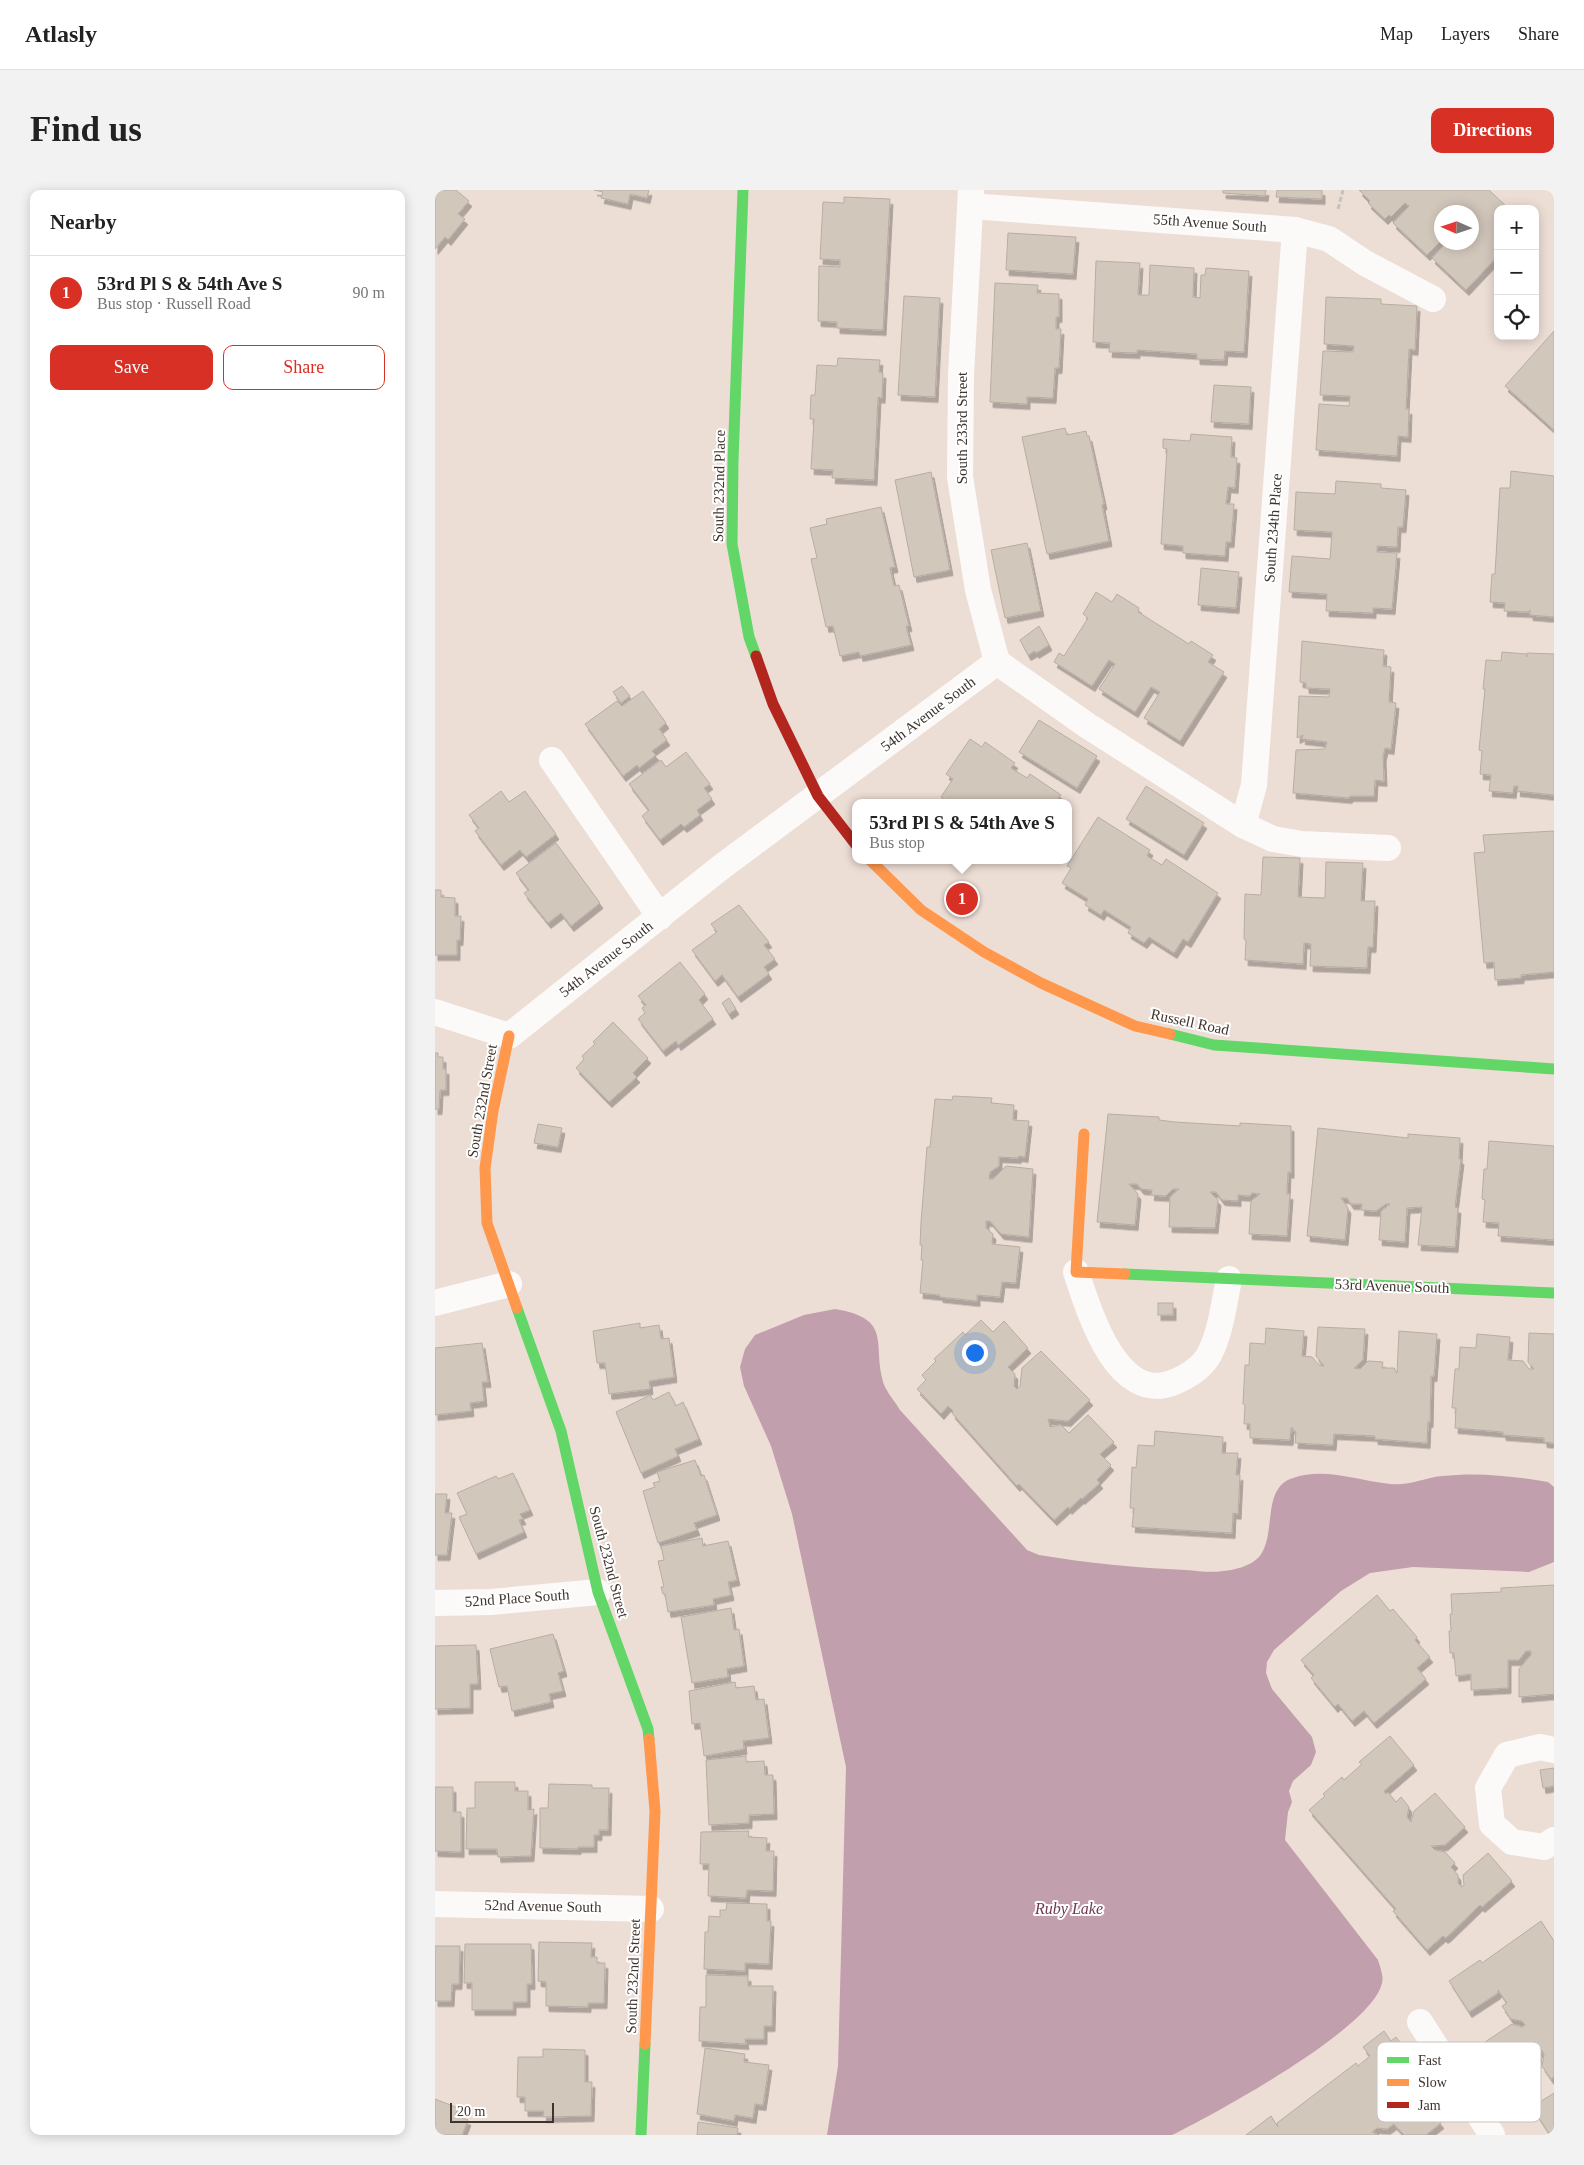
<!DOCTYPE html>
<html lang="en">
<head>
<meta charset="utf-8">
<style>
	:root { --surface:#fff; --page:#f2f2f2; --text:#222; --muted:#767676; --line:#e0e0e0; --accent:#d93025 }
	body { margin:0; font-family:"Times New Roman",serif; background:var(--page); color:var(--text) }
	.controls { position:absolute; right:15px; top:15px; display:grid; overflow:hidden; border-radius:10px; box-shadow:0 2px 12px #0003 }
	.controls button { width:45px; height:45px; display:grid; place-items:center; padding:0; border:0; border-bottom:1px solid var(--line); background:var(--surface); color:var(--text); font:25px sans-serif }
	.compass { position:absolute; left:999px; top:15px; width:45px; height:45px; border-radius:50%; background:var(--surface); box-shadow:0 2px 12px #0003; rotate:273deg }
	.scale { position:absolute; left:15px; bottom:12px; width:104px; box-sizing:border-box; padding-left:5px; border:2px solid #3f342e; border-top:0; font-size:14px; line-height:18px; white-space:nowrap; color:#3f342e; -webkit-text-stroke:4px #fff; paint-order:stroke }
	.you { position:absolute; left:539px; top:1162px; width:18px; height:18px; margin:-12px; border:4px solid #fff; border-radius:50%; background:#1a73e8; box-shadow:0 0 0 8px #1a73e833 }
	.badge { display:grid; place-items:center; width:32px; height:32px; border-radius:50%; background:var(--accent); color:#fff; font-size:16px; font-weight:700 }
	.pin { position:absolute; translate:-50% -50%; border:2px solid #fff; box-shadow:0 1px 5px #0006 }
	.popup { position:absolute; left:417px; top:609px; width:220px; height:65px; box-sizing:border-box; display:grid; place-content:center; border-radius:10px; background:var(--surface); filter:drop-shadow(0 1px 4px #0005); font-size:16px; white-space:nowrap; color:var(--muted) }
	.popup b { font-size:19px; color:var(--text) }
	.popup::after { content:''; position:absolute; left:50%; top:100%; margin-left:-10px; border:10px solid transparent; border-top-color:var(--surface) }
	.list { margin:0; padding:0; list-style:none }
	h2 { display:flex; justify-content:space-between; align-items:center; height:65px; margin:0; padding:0 20px; font-size:21px }
	h2 small { font-size:16px; font-weight:400; color:var(--muted) }
	.list li { display:grid; grid-template-columns:32px 1fr auto; gap:15px; align-items:center; box-sizing:border-box; height:75px; padding:0 20px; border-top:1px solid var(--line) }
	.list b { display:block; font-size:19px; white-space:nowrap }
	.list p { margin:0; font-size:16px; white-space:nowrap; color:var(--muted) }
	.list em { font-size:16px; font-style:normal; color:var(--muted) }
	.actions { display:flex; gap:10px; padding:15px 20px }
	.actions a { flex:1; padding:11px 0; border:1px solid var(--accent); border-radius:10px; text-align:center; font-size:18px; color:var(--accent) }
	.actions .main { background:var(--accent); color:#fff }
	.icon { flex:none; width:28px; height:28px; fill:none; stroke:currentColor; stroke-width:2; stroke-linecap:round; stroke-linejoin:round }
	.map { position:relative; flex:none; width:1119px; height:1945px; overflow:hidden; border-radius:10px }
	header { display:flex; align-items:center; gap:30px; box-sizing:border-box; height:70px; padding:0 25px; background:var(--surface); border-bottom:1px solid var(--line) }
	header strong { font-size:24px }
	nav { display:flex; gap:28px; margin-inline-start:auto; font-size:18px }
	.intro { display:flex; align-items:center; justify-content:space-between; box-sizing:border-box; height:120px; padding:0 30px }
	h1 { margin:0; font-size:35px }
	.button { padding:12px 22px; border-radius:10px; background:var(--accent); color:#fff; font-size:18px; font-weight:700 }
	main { display:flex; gap:30px; padding:0 30px }
	aside { flex:1; background:var(--surface); border-radius:10px; box-shadow:0 2px 12px #0003 }
	.map>svg:first-child { display:block }
	.water { fill:#c29fac }
	.building { fill:#d2c7bb; stroke:#b7ada4; filter:url(#shadow) }
	.lines { fill:none; stroke-linecap:round; stroke-linejoin:round }
	.path { stroke:#c7c1be; stroke-width:3; stroke-dasharray:5 2.5; stroke-linecap:butt }
	.street { stroke:#fcfaf9; stroke-width:26 }
	.fast { stroke:#63d668; stroke-width:11 }
	.slow { stroke:#ff974d; stroke-width:11 }
	.jam { stroke:#b3261e; stroke-width:11 }
	.labels { text-anchor:middle; dominant-baseline:central; stroke-width:4; stroke-linejoin:round; paint-order:stroke }
	.street-label { font-size:15px; fill:#3f342e; stroke:#fff }
	.water-label { font-size:16px; font-style:italic; fill:#6e3554; stroke:#fff }
	.key { fill:#fff; stroke:#c5c2c0; stroke-width:1 }
	.key-label { font-size:14px; fill:#3f342e }
</style>
</head>
<body>
<header>
<strong>Atlasly</strong>
<nav><a>Map</a><a>Layers</a><a>Share</a></nav>
</header>
<div class="intro"><h1>Find us</h1><a class="button">Directions</a></div>
<main>
<aside>
<h2>Nearby<small></small></h2>
<ul class="list">
<li><span class="badge">1</span><div><b>53rd Pl S &amp; 54th Ave S</b><p>Bus stop · Russell Road</p></div><em>90 m</em></li>
</ul>
<div class="actions"><a class="main">Save</a><a>Share</a></div>
</aside>
<div class="map">
<svg width="1119" height="1945" viewBox="0 0 1119 1945">
	<defs>
		<filter id="shadow"><feDropShadow dx="3" dy="5.5" stdDeviation="0" flood-color="#0004"/></filter>
	</defs>
	<rect width="100%" height="100%" fill="#edded5"/>
	<path class="water" d="M400,1119C461,1129 435,1156 450,1197C454,1205 461,1213 465,1220L592,1360L604,1365C652,1373 702,1378 751,1380C763,1381 776,1383 788,1381C800,1380 815,1376 823,1368C843,1347 825,1298 858,1288C889,1277 924,1291 955,1294C974,1296 989,1288 1007,1286C1043,1282 1077,1286 1113,1292L1119,1297V1372L1094,1382L978,1377L935,1383L906,1401L839,1460L832,1472L831,1483L837,1499L877,1547L881,1562L876,1575L858,1591L854,1601L857,1612L853,1622L850,1650L943,1770C945,1777 949,1786 947,1793C937,1839 781,1923 737,1945H392L403,1876L411,1577L357,1324L336,1256L309,1196L305,1177L310,1159L320,1145L369,1125Z"/>
	<g class="building">
		<path d="M0,0H21L34,11L23,24L30,29L13,50L10,47L0,59Z"/>
		<path d="M159,0H214L212,8L195,4L193,14L166,8L168,2Z"/>
		<path d="M788,0H831L830,6L788,3Z"/>
		<path d="M842,0H887V9L841,7Z"/>
		<path d="M924,0H1054L1074,19H1063V66L1031,100L997,68L1012,52H1036V22H1006V51L992,65L958,33L974,16L970,13L956,27L954,25L950,29L933,13L935,11Z"/>
		<path d="M409,7L455,9L448,140L402,138V132L383,131L384,76L405,77V70L385,69L388,12L409,13Z"/>
		<path d="M573,43L641,47L638,84L571,80Z"/>
		<path d="M661,71L705,73L703,105H714L715,75L759,78L758,107L765,108L766,85H770L771,78L814,81L809,162L790,161L789,170L762,169V164L702,160V163L674,162L675,153L658,152Z"/>
		<path d="M560,93L603,95L602,103L624,104V127H621V139H626L624,178H620L618,208L592,207V214L555,212Z"/>
		<path d="M469,106L505,108L500,207L463,205Z"/>
		<path d="M891,107L946,109V114L982,116L980,160L974,159L971,219H974L973,247L963,246L962,266L881,260L884,214L914,216L915,206L885,205L888,161L918,162L919,156L889,154Z"/>
		<path d="M1119,141V240L1070,196Z"/>
		<path d="M403,168L445,170L444,182L448,183L447,208L443,207L439,290L397,288L398,280L376,279L379,229H375L376,205H380L382,175L402,176Z"/>
		<path d="M779,195L816,197L814,234L776,232Z"/>
		<path d="M630,238L632,245L651,241L652,246H654L669,314L667,315L674,351L612,364L587,247Z"/>
		<path d="M756,244L797,247L796,267L802,268L800,298L793,297L791,314H799L796,352H791L790,366L748,363V356L726,354L732,259L728,258V249L755,251Z"/>
		<path d="M1076,281L1119,286V427L1095,425V420L1094,422L1069,421L1070,413L1055,412L1057,384H1060L1065,298H1075Z"/>
		<path d="M496,282L515,380L479,387L460,290Z"/>
		<path d="M901,291L946,294V298L971,300L968,337H963L962,357L942,356V362L962,363L957,419L938,418V423L891,421L892,404L854,402L857,366L895,369L897,342L859,340L861,302L900,304Z"/>
		<path d="M446,317L460,377L455,378L459,396L464,395L474,436H471L476,455L425,466L424,462L405,466L398,436L391,437L376,369L382,368L375,338L392,334L391,329Z"/>
		<path d="M592,353L606,421L570,428L556,360Z"/>
		<path d="M766,378L804,382L801,418L763,415Z"/>
		<path d="M661,402L677,412L682,404L704,418L703,422L754,454L756,451L778,465L773,472L789,482L745,551L709,528L725,502L716,497L700,522L664,499L680,474L674,470L657,496L619,472L624,463L629,466L653,428L648,424Z"/>
		<path d="M604,436L614,455L601,463L600,461L593,465L585,450Z"/>
		<path d="M867,451L949,460L948,476L956,477L954,512L961,513L956,559L950,558L948,566L949,591L940,590L939,606H915L914,608L858,603L861,560L890,559L892,552L867,549L868,545L862,548L864,506L894,507L895,499L871,498V493L865,492Z"/>
		<path d="M1067,462L1091,464L1092,467V463L1119,464V605L1082,601L1083,596H1079L1078,603L1054,601L1056,585L1045,584L1047,561L1044,560L1050,499H1048L1051,470L1066,471Z"/>
		<path d="M187,496L195,506L186,513L178,502Z"/>
		<path d="M208,501L231,533L224,539L232,550L217,561L221,565L204,578L202,575L188,586L150,534L182,511L187,516Z"/>
		<path d="M604,530L662,566L642,598L584,562Z"/>
		<path d="M535,549L547,557L550,552L580,573L576,578L592,588L595,584L626,605L622,610L627,613H514L506,607L518,589L511,584Z"/>
		<path d="M251,562L275,594L269,598L277,609L262,620L265,625L249,637L246,634L225,650L207,626L214,620L194,594L226,570L231,577Z"/>
		<path d="M711,596L769,633L749,665L691,629Z"/>
		<path d="M66,601L74,612L90,601L121,644L91,667L85,660L66,675L40,641L44,638L34,625Z"/>
		<path d="M663,627L715,660L712,666L727,675L731,669L783,703L753,752L748,749L739,763L714,747L709,753L693,743L696,737L669,720L666,725L650,715L653,709L627,693L636,678L632,676Z"/>
		<path d="M1119,641V782L1086,785V788L1060,790L1059,772L1049,773L1039,663L1050,662L1048,645Z"/>
		<path d="M121,653L165,713L136,736L126,723L113,733L89,703L94,700L81,683Z"/>
		<path d="M828,667L865,668L863,707L890,708L891,672L928,673L926,711H940L938,757H933L932,778L875,776L876,754L869,753L868,774L810,770L811,750L809,749L810,704L826,705Z"/>
		<path d="M0,700H6V707L20,708V726H26L25,750H22V765H0Z"/>
		<path d="M304,715L334,752L329,755L340,769L329,777L334,784L303,807L287,785L280,791L257,760L282,742L276,734Z"/>
		<path d="M245,772L270,804L264,810L278,829L243,855L241,851L228,861L203,829L210,823L207,818L211,815L203,806Z"/>
		<path d="M294,808L301,819L294,824L287,813Z"/>
		<path d="M178,832L213,868L198,883L202,887L174,912L141,878L149,869L147,866L160,854L158,852Z"/>
		<path d="M0,863H3V867H8V879H11V900H5L4,919H0Z"/>
		<path d="M518,906L557,908L556,913L579,915L578,930L594,931L590,967L584,966L583,968L564,967V976L555,982L554,989H558L571,976L598,979L594,1047L566,1044L555,1031H551V1038L558,1044L557,1054L585,1057L581,1093L567,1092L565,1107L542,1105V1111L505,1107V1105L485,1103L488,1070H486L487,1055H485L486,1032L492,957H495L500,909L517,910Z"/>
		<path d="M673,924L724,927V930L740,932L805,936V933L856,936V983L853,982L852,1004H855L852,1046L814,1044L816,1011L825,1004L817,1003L815,1006L803,1005V1011L787,1010L781,1002H775L783,1010L780,1038L734,1037L735,1007L744,999H738L731,1006L716,1005L717,1000L706,999L702,994H694L703,1004L700,1035L662,1032Z"/>
		<path d="M103,934L127,938L123,957L99,953Z"/>
		<path d="M883,938L973,948V944L1025,948L1024,969H1026L1020,1017L1023,1018L1020,1057L983,1055L987,1017L972,1018L970,1052L944,1050L946,1021L955,1014H951L941,1021L926,1020L927,1014H916L912,1008H906L913,1018L910,1050L872,1046Z"/>
		<path d="M1054,951L1119,956V1050L1063,1046L1064,1033L1048,1032L1050,1010L1047,1009L1049,979H1052Z"/>
		<rect x="723" y="1113" width="15" height="12"/>
		<path d="M546,1130L558,1142L569,1131L593,1158L573,1177L580,1184L579,1196L582,1199L585,1196L587,1178L606,1161L655,1210L633,1231L613,1229L615,1237L626,1235L634,1243L653,1225L679,1252L665,1264L676,1275L662,1290L665,1293L647,1309L646,1308L634,1319L633,1317L619,1330L584,1294L582,1296L517,1223L518,1221L513,1216L506,1224L482,1199L491,1190L487,1185L501,1171L499,1169L528,1142L530,1145Z"/>
		<path d="M205,1133V1138L224,1135L226,1149L234,1148L239,1187L214,1191L215,1199L174,1204L170,1173H162L158,1141Z"/>
		<path d="M883,1137L930,1139L928,1170L919,1178L925,1179L933,1171L948,1172L947,1178H959L962,1183L964,1141L1002,1144L999,1186H996L995,1232H993L992,1253L940,1249V1246L899,1244L898,1255L860,1253L861,1241H858V1238H856L855,1250L815,1248V1234H809L810,1215L808,1214L810,1175H814L815,1153L830,1154L831,1138L869,1141L867,1166L877,1167L884,1175L889,1176L881,1166Z"/>
		<path d="M1094,1143L1119,1144V1253L1109,1252V1248L1068,1245V1242L1020,1238L1021,1218H1017L1020,1179H1024L1025,1157L1041,1158L1042,1144L1075,1147L1073,1170L1088,1171L1094,1179H1099L1093,1172Z"/>
		<path d="M47,1153L53,1192H47L49,1211L35,1213L36,1221L0,1225V1158Z"/>
		<path d="M234,1202L241,1216L248,1212L264,1249L240,1259L243,1266L206,1283L181,1222L215,1205L218,1210Z"/>
		<path d="M720,1241L788,1247L787,1263H803L801,1285H805L803,1324L798,1323L797,1343L697,1337L699,1318H695L697,1277L701,1278L703,1255L719,1256Z"/>
		<path d="M260,1270L266,1286L269,1285L282,1325L259,1333L262,1340L223,1353L208,1301L220,1297L218,1293L225,1291L222,1282Z"/>
		<path d="M78,1283L95,1320L85,1324L88,1329L84,1330L89,1342L41,1364L24,1327L32,1324L22,1303L61,1286L63,1289Z"/>
		<path d="M0,1304H12L10,1323H17L12,1365H0Z"/>
		<path d="M267,1348L268,1356L293,1351L302,1390L293,1392L296,1405L278,1409L279,1415L233,1422L230,1404H228L226,1397H229L223,1371L229,1370L226,1356Z"/>
		<path d="M1119,1395V1504L1084,1507V1479L1096,1465V1461H1091L1084,1470H1073V1498L1036,1500V1484L1021,1486L1019,1463H1015L1014,1441H1016L1015,1424H1017L1016,1404L1066,1402V1398Z"/>
		<path d="M942,1405L955,1421L958,1419L982,1447L980,1450L995,1467L982,1478L991,1489L939,1533L929,1521L917,1531L903,1514L900,1517L876,1488L879,1485L866,1470Z"/>
		<path d="M296,1418L299,1440L304,1439L309,1476L292,1479L293,1487L257,1493L246,1427Z"/>
		<path d="M118,1444L129,1481L123,1483L128,1501L114,1504L116,1512L77,1521L72,1496L64,1497L55,1459Z"/>
		<path d="M41,1455L43,1494H35V1518L0,1519V1456Z"/>
		<path d="M300,1492L301,1498L319,1496L321,1510L329,1509L334,1548L308,1551L309,1559L269,1566L265,1533L257,1534L254,1501Z"/>
		<path d="M955,1546L979,1575L949,1601L951,1604L953,1602L961,1612L966,1607L974,1617L972,1627L976,1632L979,1621L1000,1603L1030,1637L1010,1655L996,1656L1000,1660L1010,1662L1020,1673L1016,1677L1023,1685V1693L1027,1697L1029,1695L1028,1685L1053,1663L1077,1691L1047,1717L1045,1715L1013,1746L1010,1748L1008,1746L992,1760L958,1721L961,1719L874,1620L890,1606L888,1604L907,1587L909,1590L927,1574L924,1572Z"/>
		<path d="M311,1566V1572L329,1571L330,1585H338L339,1624L314,1625V1633L274,1635L271,1570Z"/>
		<path d="M1119,1578V1596L1108,1598L1105,1580Z"/>
		<path d="M40,1592H80V1601H93V1620L99,1619L96,1666L63,1667L62,1659H31L32,1618H40Z"/>
		<path d="M114,1594L157,1595V1598H174L173,1640H164V1645H159V1657H143V1659L105,1658V1618H113Z"/>
		<path d="M0,1597H18V1622H26V1662L0,1661Z"/>
		<path d="M314,1641L313,1647L332,1648L331,1661H339L338,1701L312,1700L311,1708L273,1706L274,1674H265L266,1642Z"/>
		<path d="M292,1713L332,1714V1731H336L334,1774L310,1773V1781L269,1779L270,1742H273L274,1726L285,1727V1720H291Z"/>
		<path d="M1106,1731L1119,1751V1887L1116,1889L1107,1876L1109,1865L1107,1860L1104,1862L1103,1873L1076,1891L1050,1852L1077,1834L1087,1837L1090,1835L1087,1831L1076,1829L1067,1816L1072,1813L1063,1800V1803L1034,1822L1014,1791L1045,1770L1047,1773Z"/>
		<path d="M104,1752L157,1753L156,1767H162V1773H170L169,1813H153V1817L111,1816V1792L103,1791Z"/>
		<path d="M30,1754H96L97,1794H92V1812H78V1820H37V1793H29Z"/>
		<path d="M0,1756H25L24,1794H17L16,1811H0Z"/>
		<path d="M271,1785L313,1786V1796H338L337,1836H329V1849H310L311,1854L264,1851L265,1817H271Z"/>
		<path d="M949,1841L956,1851L961,1847L974,1864L977,1861L1000,1891L994,1896L1008,1914L997,1923L1006,1933L991,1945H969L959,1934L952,1939L942,1938L937,1942L943,1945H811L836,1926L843,1937L842,1933L921,1873L923,1876L935,1866L928,1857Z"/>
		<path d="M270,1858L310,1864L309,1872L334,1875L328,1915L320,1914L318,1928L300,1925L299,1931L262,1924Z"/>
		<path d="M108,1859L150,1860V1892H157L156,1926L108,1927L109,1921H90V1907H82L83,1867H108Z"/>
		<path d="M1119,1903V1945H1115L1097,1917Z"/>
		<path d="M0,1909L23,1918L20,1925L33,1930L27,1945H0Z"/>
		<path d="M263,1932L303,1938L302,1945H262Z"/>
	</g>
	<g class="lines">
		<path class="path" d="M903,19L908,0"/>
		<g class="street">
			<path d="M536,0L526,185L525,287L543,400L562,472"/>
			<path d="M535,16L860,40L894,49L930,73L998,109"/>
			<path d="M562,472L653,536L808,635L838,649L867,654L953,658"/>
			<path d="M117,570L225,727"/>
			<path d="M808,635L819,595L860,40"/>
			<path d="M0,822L74,846L285,678L562,472"/>
			<path d="M641,1082C654,1121 681,1213 737,1193C752,1187 768,1177 775,1163C786,1141 789,1113 794,1089"/>
			<path d="M0,1113L74,1094"/>
			<path d="M0,1413L56,1412L163,1402"/>
			<path d="M1119,1560L1105,1557L1072,1565L1053,1598L1057,1634L1077,1652L1109,1657L1119,1650"/>
			<path d="M0,1714L216,1719"/>
			<path d="M985,1832L1057,1945"/>
		</g>
		<g class="fast">
			<path d="M308,0L298,271L297,354L314,447L321,466"/>
			<path d="M735,844L779,855L1119,879"/>
			<path d="M690,1084L1119,1103"/>
			<path d="M82,1118L126,1241L163,1402L213,1539L214,1549"/>
			<path d="M206,1945L210,1854"/>
		</g>
		<g class="slow">
			<path d="M435,670L486,720L549,762L606,793L700,836L735,844"/>
			<path d="M74,846L58,921L50,978L52,1033L82,1118"/>
			<path d="M649,944L641,1082L690,1084"/>
			<path d="M210,1854L220,1621L214,1549"/>
		</g>
		<path class="jam" d="M321,466L338,514L383,606L421,655"/>
	</g>
	<g class="labels">
		<g class="street-label">
			<text transform="translate(775 33) rotate(4)">55th Avenue South</text>
			<text transform="translate(527 238) rotate(-90)">South 233rd Street</text>
			<text transform="translate(284 296) rotate(-89)">South 232nd Place</text>
			<text transform="translate(838 338) rotate(-86)">South 234th Place</text>
			<text transform="translate(493 524) rotate(-37)">54th Avenue South</text>
			<text transform="translate(171 769) rotate(-38)">54th Avenue South</text>
			<text transform="translate(755 832) rotate(12)">Russell Road</text>
			<text transform="translate(47 911) rotate(-80)">South 232nd Street</text>
			<text transform="translate(957 1096) rotate(2)">53rd Avenue South</text>
			<text transform="translate(174 1372) rotate(75)">South 232nd Street</text>
			<text transform="translate(82 1408) rotate(-4)">52nd Place South</text>
			<text transform="translate(108 1716) rotate(1)">52nd Avenue South</text>
			<text transform="translate(198 1786) rotate(-88)">South 232nd Street</text>
		</g>
		<g class="water-label">
			<text x="634" y="1718">Ruby Lake</text>
		</g>
	</g>
	<rect x="942" y="1852" width="164" height="80" rx="8" class="key"/>
	<rect x="952" y="1867" width="22" height="6" fill="#63d668"/>
	<rect x="952" y="1889" width="22" height="7" fill="#ff974d"/>
	<rect x="952" y="1912" width="22" height="6" fill="#b3261e"/>
	<g class="key-label">
		<text x="983" y="1875">Fast</text>
		<text x="983" y="1897">Slow</text>
		<text x="983" y="1920">Jam</text>
	</g>
</svg>
<div class="controls">
<button>+</button>
<button>−</button>
<button><svg class="icon" aria-label="locate" viewBox="0 0 24 24"><circle cx="12" cy="12" r="6"/><path d="M12 2v4M12 18v4M2 12h4M18 12h4"/></svg></button>
</div>
<svg class="compass" viewBox="-18 -18 36 36"><path d="M0-13l5 13h-10z" fill="#e53935"/><path d="M0 13l5-13h-10z" fill="#767676"/></svg>
<div class="scale">20 m</div>
<div class="you"></div>
<div class="pin badge" style="left:527px;top:709px">1</div>
<div class="popup"><b>53rd Pl S &amp; 54th Ave S</b>Bus stop</div>
</div>
</main>
</body>
</html>
